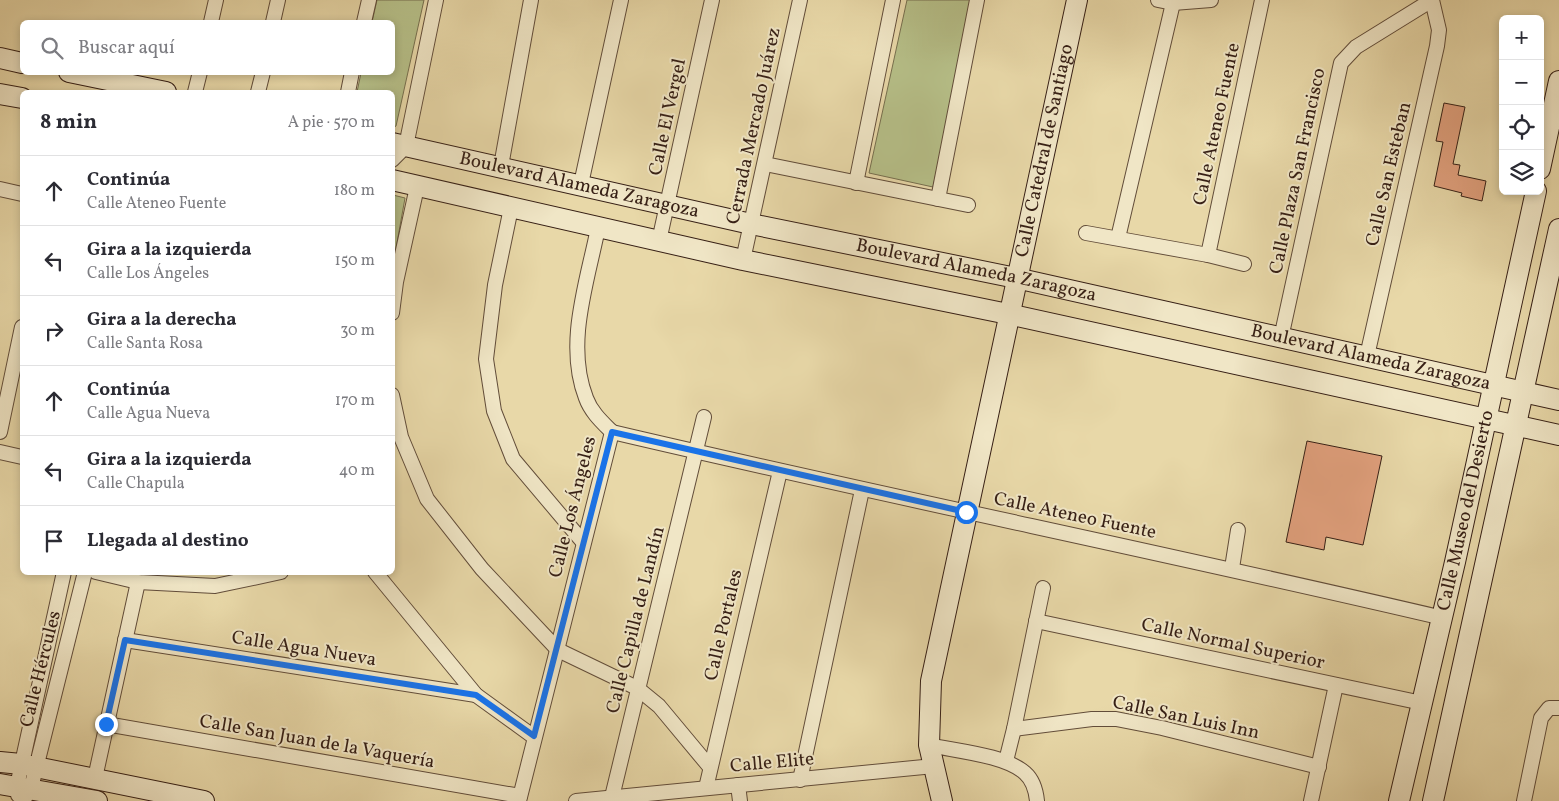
<!DOCTYPE html>
<html lang="es">
<head>
<meta charset="utf-8">
<style>
	:root { --surface:#fff; --page:#f7f7f7; --text:#2b2b33; --muted:#7c7c81; --line:#e1e1e2 }
	body { margin:0; font-family:Vollkorn,serif; background:var(--page); color:var(--text) }
	.controls { position:absolute; right:15px; top:15px; display:grid; overflow:hidden; border-radius:8px; box-shadow:0 2px 8px #0003 }
	.controls button { width:45px; height:45px; display:grid; place-items:center; padding:0; border:0; border-bottom:1px solid var(--line); background:var(--surface); color:var(--text); font:25px sans-serif }
	.stop { position:absolute; width:15px; height:15px; margin:-11px; border:4px solid #1a73e8; border-radius:50%; background:#fff }
	.stop.end { background:#1a73e8; border-color:#fff; box-shadow:0 1px 5px #0008 }
	.list { margin:0; padding:0; list-style:none }
	h2 { display:flex; justify-content:space-between; align-items:center; height:65px; margin:0; padding:0 20px; font-size:21px }
	h2 small { font-size:16px; font-weight:400; color:var(--muted) }
	.list li { display:grid; grid-template-columns:32px 1fr auto; gap:15px; align-items:center; box-sizing:border-box; height:70px; padding:0 20px; border-top:1px solid var(--line) }
	.list b { display:block; font-size:19px; white-space:nowrap }
	.list p { margin:0; font-size:16px; white-space:nowrap; color:var(--muted) }
	.list em { font-size:16px; font-style:normal; color:var(--muted) }
	.icon { flex:none; width:28px; height:28px; fill:none; stroke:currentColor; stroke-width:2; stroke-linecap:round; stroke-linejoin:round }
	.map { position:relative; flex:none; width:1559px; height:801px; overflow:hidden }
	.search { position:absolute; background:var(--surface); box-shadow:0 2px 8px #0003; left:20px; top:20px; width:375px; height:55px; display:flex; align-items:center; gap:12px; box-sizing:border-box; padding:0 18px; border-radius:8px; color:var(--muted); font-size:19px }
	.panel { position:absolute; background:var(--surface); box-shadow:0 2px 8px #0003; left:20px; top:90px; width:375px; height:485px; border-radius:8px }
	.map>svg:first-child { display:block }
	.green { fill:#b6bf88; stroke:#766f4e }
	.building { fill:#e1a07d; stroke:#361f15 }
	.lines { fill:none; stroke-linecap:round; stroke-linejoin:round }
	.street-casing { stroke:#624d3a; stroke-width:16 }
	.secondary-casing { stroke:#361f15; stroke-width:22 }
	.street { stroke:#f0e6c6; stroke-width:14 }
	.secondary { stroke:#f0e6c6; stroke-width:20 }
	.route { stroke:#1a73e8; stroke-width:6 }
	.labels { text-anchor:middle; dominant-baseline:central; stroke-width:4; stroke-linejoin:round; paint-order:stroke }
	.street-label { font-size:19px; fill:#361f15; stroke:#f0e6c6 }
</style>
</head>
<body>
<div class="map">
<svg width="1559" height="801" viewBox="0 0 1559 801">
	<rect width="100%" height="100%" fill="#e8d8a8"/>
	<filter id="stains"><feTurbulence type="fractalNoise" baseFrequency=".004" numOctaves="4"/><feColorMatrix values="0 0 0 0 .2 0 0 0 0 .09 0 0 0 0 .02 0 0 0 .5 -.17"/></filter>
	<radialGradient id="worn" r=".72"><stop offset=".6" stop-color="#630" stop-opacity="0"/><stop offset="1" stop-color="#630" stop-opacity=".3"/></radialGradient>
	<g class="green">
		<path d="M377,0H424L396,126L393,128L392,92H357L361,73L392,72V22H372Z"/>
		<path d="M907,0H973L933,187L869,173Z"/>
		<path d="M393,195L405,198L393,265L392,195Z"/>
	</g>
	<g class="building">
		<path d="M1444,103L1465,107L1453,164L1460,165L1458,175L1486,181L1482,201L1461,196L1462,193L1434,186L1443,142L1436,141Z"/>
		<path d="M1307,441L1382,456L1363,545L1326,537L1324,550L1286,542Z"/>
	</g>
	<g class="lines">
		<defs>
			<g id="street">
				<path d="M1158,0L1173,3L1211,0"/>
				<path d="M211,22L216,0"/>
				<path d="M273,22L278,0"/>
				<path d="M364,22L369,0"/>
				<path d="M195,92L200,72"/>
				<path d="M258,92L263,72"/>
				<path d="M348,92L352,72"/>
				<path d="M392,160L406,146L436,0"/>
				<path d="M765,164L968,205"/>
				<path d="M501,166L531,0"/>
				<path d="M856,183L893,0"/>
				<path d="M581,184L621,0"/>
				<path d="M0,189L22,194"/>
				<path d="M938,199L977,0"/>
				<path d="M511,208L495,285L486,359L494,411L513,459L583,542"/>
				<path d="M598,228C587,283 565,344 586,398C591,412 602,422 612,432"/>
				<path d="M1086,233L1208,255L1244,264"/>
				<path d="M1118,238L1173,3"/>
				<path d="M659,241L712,0"/>
				<path d="M1208,255L1262,0"/>
				<path d="M743,260L800,0"/>
				<path d="M392,313L396,282L417,187"/>
				<path d="M1281,338L1341,63L1356,47L1432,0"/>
				<path d="M1367,356L1437,46L1439,30L1432,0"/>
				<path d="M392,395L401,437L427,499L482,569L558,650L637,688L659,706L709,766"/>
				<path d="M0,432L22,327"/>
				<path d="M612,432C888,497 1166,553 1443,618"/>
				<path d="M0,452L22,457"/>
				<path d="M1232,568L1238,530"/>
				<path d="M96,572L138,582L215,586L281,572"/>
				<path d="M375,572L476,695L534,737"/>
				<path d="M1036,621L1422,703"/>
				<path d="M125,640L476,695"/>
				<path d="M106,724L520,796"/>
				<path d="M1014,729L1092,719H1116L1162,728L1319,767"/>
				<path d="M929,745C956,751 1005,755 1025,773C1033,780 1036,791 1037,801"/>
				<path d="M1006,761L1014,729L1043,588"/>
				<path d="M95,778L138,582"/>
				<path d="M800,780L862,490"/>
				<path d="M738,785L740,801"/>
				<path d="M706,788L780,471"/>
				<path d="M18,795L17,786L64,572"/>
				<path d="M612,797L704,417"/>
				<path d="M23,801L31,788L85,572"/>
				<path d="M519,801L612,432"/>
				<path d="M576,801L934,766"/>
				<path d="M1311,801L1336,685"/>
				<path d="M1524,801L1541,718L1549,708H1559"/>
			</g>
			<g id="secondary">
				<path d="M0,58L22,63"/>
				<path d="M69,72L166,92"/>
				<path d="M0,94L22,98"/>
				<path id="s1" d="M392,143L751,224L1016,278L1559,400"/>
				<path d="M1540,169L1559,81"/>
				<path d="M392,180L743,260L1008,314L1559,435"/>
				<path d="M0,762L21,764L204,801"/>
				<path d="M0,784L97,801"/>
				<path id="s2" d="M942,801L929,745L931,681L1077,0"/>
				<path id="s3" d="M1399,801L1455,562L1536,191"/>
				<path d="M1433,801L1559,229"/>
			</g>
		</defs>
		<use href="#street" class="street-casing"/>
		<use href="#secondary" class="secondary-casing"/>
		<use href="#street" class="street"/>
		<use href="#secondary" class="secondary"/>
	</g>
	<g class="lines">
		<path class="route" d="M106,724L125,640L476,695L534,736L612,432L966,512"/>
	</g>
	<g class="labels">
		<g class="street-label">
			<text transform="translate(668 117) rotate(-78)">Calle El Vergel</text>
			<text transform="translate(1217 124) rotate(-78)">Calle Ateneo Fuente</text>
			<text transform="translate(754 126) rotate(-78)">Cerrada Mercado Juárez</text>
			<text stroke="none"><textPath href="#s2" startOffset="664">Calle Catedral de Santiago</textPath></text>
			<text transform="translate(1298 171) rotate(-78)">Calle Plaza San Francisco</text>
			<text transform="translate(1389 174) rotate(-77)">Calle San Esteban</text>
			<text stroke="none"><textPath href="#s1" startOffset="192">Boulevard Alameda Zaragoza</textPath></text>
			<text stroke="none"><textPath href="#s1" startOffset="598">Boulevard Alameda Zaragoza</textPath></text>
			<text stroke="none"><textPath href="#s1" startOffset="1002">Boulevard Alameda Zaragoza</textPath></text>
			<text transform="translate(573 507) rotate(-76)">Calle Los Ángeles</text>
			<text stroke="none"><textPath href="#s3" startOffset="298">Calle Museo del Desierto</textPath></text>
			<text transform="translate(1075 516) rotate(12)">Calle Ateneo Fuente</text>
			<text transform="translate(636 620) rotate(-76)">Calle Capilla de Landín</text>
			<text transform="translate(724 625) rotate(-77)">Calle Portales</text>
			<text transform="translate(1233 644) rotate(12)">Calle Normal Superior</text>
			<text transform="translate(304 649) rotate(9)">Calle Agua Nueva</text>
			<text transform="translate(41 669) rotate(-76)">Calle Hércules</text>
			<text transform="translate(1186 718) rotate(12)">Calle San Luis Inn</text>
			<text transform="translate(317 742) rotate(10)">Calle San Juan de la Vaquería</text>
			<text transform="translate(772 763) rotate(-5)">Calle Elite</text>
		</g>
	</g>
	<rect width="100%" height="100%" filter="url(#stains)"/>
	<rect width="100%" height="100%" fill="url(#worn)"/>
</svg>
<div class="controls">
<button>+</button>
<button>−</button>
<button><svg class="icon" aria-label="locate" viewBox="0 0 24 24"><circle cx="12" cy="12" r="6"/><path d="M12 2v4M12 18v4M2 12h4M18 12h4"/></svg></button>
<button><svg class="icon" aria-label="layers" viewBox="0 0 24 24"><path d="M12 4l9 5-9 5-9-5zM3 14l9 5 9-5"/></svg></button>
</div>
<div class="stop" style="left:966px;top:512px"></div>
<div class="stop end" style="left:106px;top:724px"></div>
<div class="search"><svg class="icon" aria-label="search" viewBox="0 0 24 24"><circle cx="10" cy="10" r="6"/><path d="M15 15l6 6"/></svg>Buscar aquí</div>
<section class="panel">
<h2>8 min<small>A pie · 570 m</small></h2>
<ul class="list">
<li><svg class="icon" aria-label="ahead" viewBox="0 0 24 24"><path d="M12 20V5M6 11l6-6 6 6"/></svg><div><b>Continúa</b><p>Calle Ateneo Fuente</p></div><em>180 m</em></li>
<li><svg class="icon" aria-label="left" viewBox="0 0 24 24"><path d="M17 20v-9H6M10 6l-5 5 5 5"/></svg><div><b>Gira a la izquierda</b><p>Calle Los Ángeles</p></div><em>150 m</em></li>
<li><svg class="icon" aria-label="right" viewBox="0 0 24 24"><path d="M7 20v-9h11M14 6l5 5-5 5"/></svg><div><b>Gira a la derecha</b><p>Calle Santa Rosa</p></div><em>30 m</em></li>
<li><svg class="icon" aria-label="ahead" viewBox="0 0 24 24"><path d="M12 20V5M6 11l6-6 6 6"/></svg><div><b>Continúa</b><p>Calle Agua Nueva</p></div><em>170 m</em></li>
<li><svg class="icon" aria-label="left" viewBox="0 0 24 24"><path d="M17 20v-9H6M10 6l-5 5 5 5"/></svg><div><b>Gira a la izquierda</b><p>Calle Chapula</p></div><em>40 m</em></li>
<li><svg class="icon" aria-label="arrive" viewBox="0 0 24 24"><path d="M6 21V4h12l-3 4 3 4H6"/></svg><div><b>Llegada al destino</b></div></li>
</ul>
</section>
</div>
</body>
</html>
